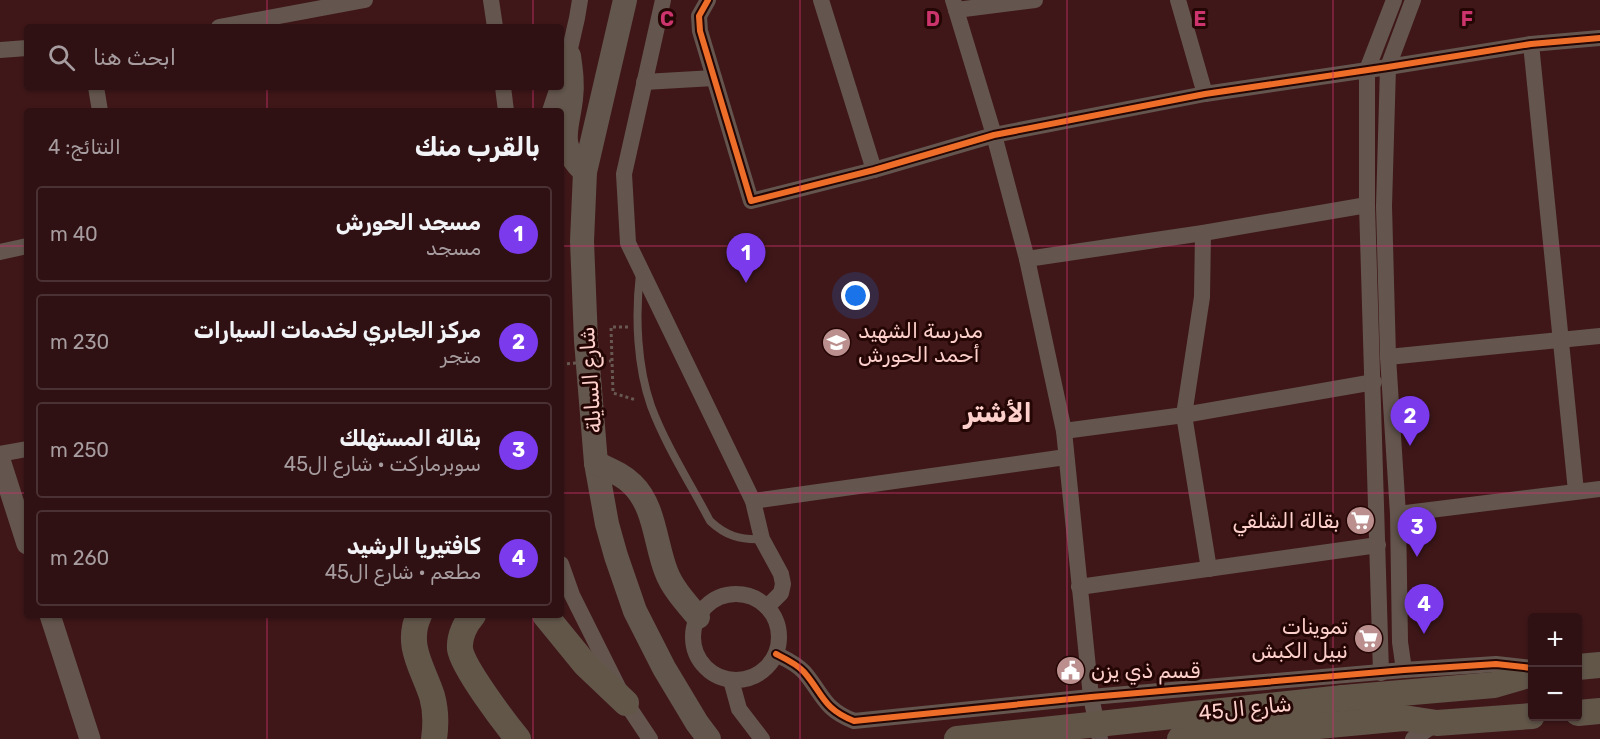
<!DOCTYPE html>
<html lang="ar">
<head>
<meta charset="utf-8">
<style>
	:root { --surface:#2f1113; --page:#371a1c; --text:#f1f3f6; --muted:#a79da0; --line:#4a3133; --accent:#7c3aed }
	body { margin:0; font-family:Rubik,"Noto Naskh Arabic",sans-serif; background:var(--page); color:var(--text); direction:rtl }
	.controls { position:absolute; right:18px; bottom:18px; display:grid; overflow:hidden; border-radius:6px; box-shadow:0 2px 4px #0004 }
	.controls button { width:54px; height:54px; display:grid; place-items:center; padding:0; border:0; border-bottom:2px solid var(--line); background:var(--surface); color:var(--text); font:30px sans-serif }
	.you { position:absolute; left:856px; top:296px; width:21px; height:21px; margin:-15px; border:4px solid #fff; border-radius:50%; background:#1a73e8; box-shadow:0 0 0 9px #1a73e833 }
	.badge { display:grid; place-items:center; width:39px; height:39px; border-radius:50%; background:var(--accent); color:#fff; font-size:20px; font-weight:700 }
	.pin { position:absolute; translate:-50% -50px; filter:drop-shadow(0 2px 3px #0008) }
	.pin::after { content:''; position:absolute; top:32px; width:21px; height:18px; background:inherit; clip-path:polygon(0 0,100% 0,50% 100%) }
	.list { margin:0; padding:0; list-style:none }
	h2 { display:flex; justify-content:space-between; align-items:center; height:78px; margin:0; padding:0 24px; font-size:26px }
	h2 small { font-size:20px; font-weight:400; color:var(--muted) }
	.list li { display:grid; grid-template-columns:39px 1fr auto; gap:18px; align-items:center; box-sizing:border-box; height:96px; margin:0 12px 12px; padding:0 12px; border:2px solid var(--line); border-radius:6px }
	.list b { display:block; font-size:22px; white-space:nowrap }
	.list p { margin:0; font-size:20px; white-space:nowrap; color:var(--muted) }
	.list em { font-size:20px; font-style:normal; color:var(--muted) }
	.icon { flex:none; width:33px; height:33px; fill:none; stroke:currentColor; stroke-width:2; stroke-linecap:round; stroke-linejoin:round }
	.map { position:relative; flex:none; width:1600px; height:739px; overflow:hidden; direction:ltr }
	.search { position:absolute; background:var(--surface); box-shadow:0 2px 4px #0004; left:24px; top:24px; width:540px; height:66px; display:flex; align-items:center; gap:15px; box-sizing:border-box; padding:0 21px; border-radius:6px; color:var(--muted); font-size:22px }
	.panel { position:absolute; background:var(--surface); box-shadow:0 2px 4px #0004; left:24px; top:108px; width:540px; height:510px; border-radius:6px; direction:rtl }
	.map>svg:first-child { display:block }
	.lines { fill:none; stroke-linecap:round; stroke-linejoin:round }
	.path { stroke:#675852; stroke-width:3; stroke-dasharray:3 3; stroke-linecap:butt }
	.service { stroke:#64564e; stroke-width:8 }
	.minor { stroke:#64564e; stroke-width:16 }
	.tertiary { stroke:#64564e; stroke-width:21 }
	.secondary { stroke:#63564c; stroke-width:24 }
	.primary { stroke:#625649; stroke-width:26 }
	.path-bridge { stroke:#675852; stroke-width:3; stroke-dasharray:3 3; stroke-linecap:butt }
	.primary-bridge { stroke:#625649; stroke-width:26 }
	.cycleway-casing { stroke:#240605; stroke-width:10 }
	.cycleway { stroke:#ee6e29; stroke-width:6 }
	.grid { fill:none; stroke:#cb346c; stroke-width:1.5; stroke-opacity:0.55 }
	.labels { text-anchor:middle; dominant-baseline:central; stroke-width:6; stroke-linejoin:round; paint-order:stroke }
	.poi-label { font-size:21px; fill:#fed0cb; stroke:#240605; text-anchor:start }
	.street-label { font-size:21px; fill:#fed0cb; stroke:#240605 }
	.district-label { font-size:27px; font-weight:bold; fill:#fed0cb; stroke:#240605 }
	.grid-label { font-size:20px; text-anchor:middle; font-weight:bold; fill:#cb346c; stroke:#240605; stroke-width:6; stroke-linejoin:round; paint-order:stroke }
</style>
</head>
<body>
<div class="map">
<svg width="1600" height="739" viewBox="0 0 1600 739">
	<rect width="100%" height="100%" fill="#3f1719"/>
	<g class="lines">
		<path class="path" d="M628,327H611L613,393L636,400"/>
		<path class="service" d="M640,274C635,316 637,366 651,406C666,446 690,483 710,521C726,536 740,540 762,539"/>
		<g class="minor">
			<path d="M491,0L495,27"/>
			<path d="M663,0L624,174L628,243L753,501L762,539L781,574L783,584L781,593L767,607"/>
			<path d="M708,0L699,16L700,31L751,201L874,170L994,135L1205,94L1388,67L1531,44L1600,38"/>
			<path d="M821,0L874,170"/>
			<path d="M953,0L994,135L1027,259L1064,431L1091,697L1100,739"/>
			<path d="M1178,0L1205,94"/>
			<path d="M956,10L1035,0"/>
			<path d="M219,27L365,0"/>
			<path d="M1531,44L1576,491"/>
			<path d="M0,50L27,48"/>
			<path d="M566,66L577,18L580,0"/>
			<path d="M644,82L714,78"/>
			<path d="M96,87L100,111"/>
			<path d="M503,87L506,111"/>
			<path d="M550,111L558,87"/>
			<path d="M1203,233L1202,297L1184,415L1209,569"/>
			<path d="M0,252L27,246"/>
			<path d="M1027,259L1203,233L1367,205"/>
			<path d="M1388,357L1600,336"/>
			<path d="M1064,431L1184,415L1374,382"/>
			<path d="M0,454L27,449"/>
			<path d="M753,501L1066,457"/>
			<path d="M1398,514L1600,489"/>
			<path d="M561,564L572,595L626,703L650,739"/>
			<path d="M1079,587L1378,545"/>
			<circle cx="736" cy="637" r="43"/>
			<path d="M776,654C786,659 797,664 804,672C823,694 823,709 854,721L1091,697L1404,670L1496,664L1532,668"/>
			<path d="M1404,670L1400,642L1398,514L1388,357L1384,206L1388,67L1413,0"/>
			<path d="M1381,673L1367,205V70L1394,0"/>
			<path d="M731,680L739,709L762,739"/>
			<path d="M1413,739L1437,723"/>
		</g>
		<g class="tertiary">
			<path d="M0,460L27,544"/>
			<path d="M50,615L90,739"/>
		</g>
		<g class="secondary">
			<path d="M625,0L585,172L582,241L586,341L596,463L607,524L616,556L635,611L664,668L697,723L709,739"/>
			<path d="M569,56C571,70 573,84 571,99C567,133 556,144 585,172"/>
			<path d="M596,463C608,469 622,474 632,484C655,506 655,543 666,571C672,588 687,604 698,617"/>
		</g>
		<g class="primary">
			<path d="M419,615C405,645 423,668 432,696C436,710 436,725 434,739"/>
			<path d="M473,615C465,624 459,637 460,649C463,668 505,723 518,739"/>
			<path d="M545,615L585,664L626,703"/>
			<path d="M1578,667L1600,665"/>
			<path d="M1343,698L1494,685L1532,674"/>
			<path d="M1578,713L1600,711"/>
			<path d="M1180,739L1404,718L1437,723L1532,716"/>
		</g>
		<path class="path-bridge" d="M561,364L611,361"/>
		<path class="primary-bridge" d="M957,739L1343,698"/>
		<defs>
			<g id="cycleway">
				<path d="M708,0L699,16L700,31L751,201L874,170L994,135L1205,94L1388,67L1531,44L1600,38"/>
				<path d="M776,654C786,659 797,664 804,672C823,694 823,709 854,721L1091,697L1404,670L1496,664L1532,668"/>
			</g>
		</defs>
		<use href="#cycleway" class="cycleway-casing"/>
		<use href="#cycleway" class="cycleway"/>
	</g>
	<path class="grid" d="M267,0V27M533,0V27M800,0V739M1067,0V739M1333,0V739M267,87V111M533,87V111M0,246H27M561,246H1600M0,493H27M561,493H1600M267,615V739M533,615V739"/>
	<defs>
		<symbol id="school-disc" viewBox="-11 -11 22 22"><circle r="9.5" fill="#bb8f8d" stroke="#240605"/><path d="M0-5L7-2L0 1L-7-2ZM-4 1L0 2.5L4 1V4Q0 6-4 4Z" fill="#fff"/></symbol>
		<symbol id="supermarket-disc" viewBox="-11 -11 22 22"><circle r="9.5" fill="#bb8f8d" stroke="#240605"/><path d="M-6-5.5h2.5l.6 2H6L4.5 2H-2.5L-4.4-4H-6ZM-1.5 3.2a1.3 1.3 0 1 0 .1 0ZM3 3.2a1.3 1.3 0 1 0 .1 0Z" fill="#fff"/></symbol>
		<symbol id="civic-disc" viewBox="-11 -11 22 22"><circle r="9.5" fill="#bb8f8d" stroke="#240605"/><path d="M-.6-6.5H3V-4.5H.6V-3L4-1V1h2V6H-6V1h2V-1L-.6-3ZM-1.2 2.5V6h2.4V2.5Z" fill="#fff"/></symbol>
	</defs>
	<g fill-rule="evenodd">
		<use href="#school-disc" x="820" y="326" width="33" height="33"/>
		<use href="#supermarket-disc" x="1344" y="504" width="33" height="33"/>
		<use href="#supermarket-disc" x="1352" y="622" width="33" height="33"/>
		<use href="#civic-disc" x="1054" y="654" width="33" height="33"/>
	</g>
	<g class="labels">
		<g class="poi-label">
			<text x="858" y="330">مدرسة الشهيد<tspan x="858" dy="24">أحمد الحورش</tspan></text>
			<text x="1340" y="520" text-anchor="end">بقالة الشلفي</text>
			<text x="1348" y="626" text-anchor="end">تموينات<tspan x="1348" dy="24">نبيل الكبش</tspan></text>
			<text x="1091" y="670">قسم ذي يزن</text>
		</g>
		<g class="street-label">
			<text transform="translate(590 380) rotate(-94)">شارع السايلة</text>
			<text transform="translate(1245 708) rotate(-6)">شارع ال45</text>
		</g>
		<g class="district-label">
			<text x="998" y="413">الأشتر</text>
		</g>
	</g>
	<g class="grid-label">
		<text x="667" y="26">C</text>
		<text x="933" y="26">D</text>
		<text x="1200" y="26">E</text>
		<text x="1467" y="26">F</text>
	</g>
</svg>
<div class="controls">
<button>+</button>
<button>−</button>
</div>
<div class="you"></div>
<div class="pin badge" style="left:746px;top:283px">1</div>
<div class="pin badge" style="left:1410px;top:446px">2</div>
<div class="pin badge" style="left:1417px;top:557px">3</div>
<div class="pin badge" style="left:1424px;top:634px">4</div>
<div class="search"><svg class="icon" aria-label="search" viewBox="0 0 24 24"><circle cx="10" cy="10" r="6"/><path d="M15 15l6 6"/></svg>ابحث هنا</div>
<section class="panel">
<h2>بالقرب منك<small>النتائج: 4</small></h2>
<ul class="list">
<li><span class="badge">1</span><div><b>مسجد الحورش</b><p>مسجد</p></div><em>40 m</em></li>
<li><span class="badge">2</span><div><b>مركز الجابري لخدمات السيارات</b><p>متجر</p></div><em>230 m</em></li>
<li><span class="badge">3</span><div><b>بقالة المستهلك</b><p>سوبرماركت · شارع ال45</p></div><em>250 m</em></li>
<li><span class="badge">4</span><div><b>كافتيريا الرشيد</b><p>مطعم · شارع ال45</p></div><em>260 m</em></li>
</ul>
</section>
</div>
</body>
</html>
